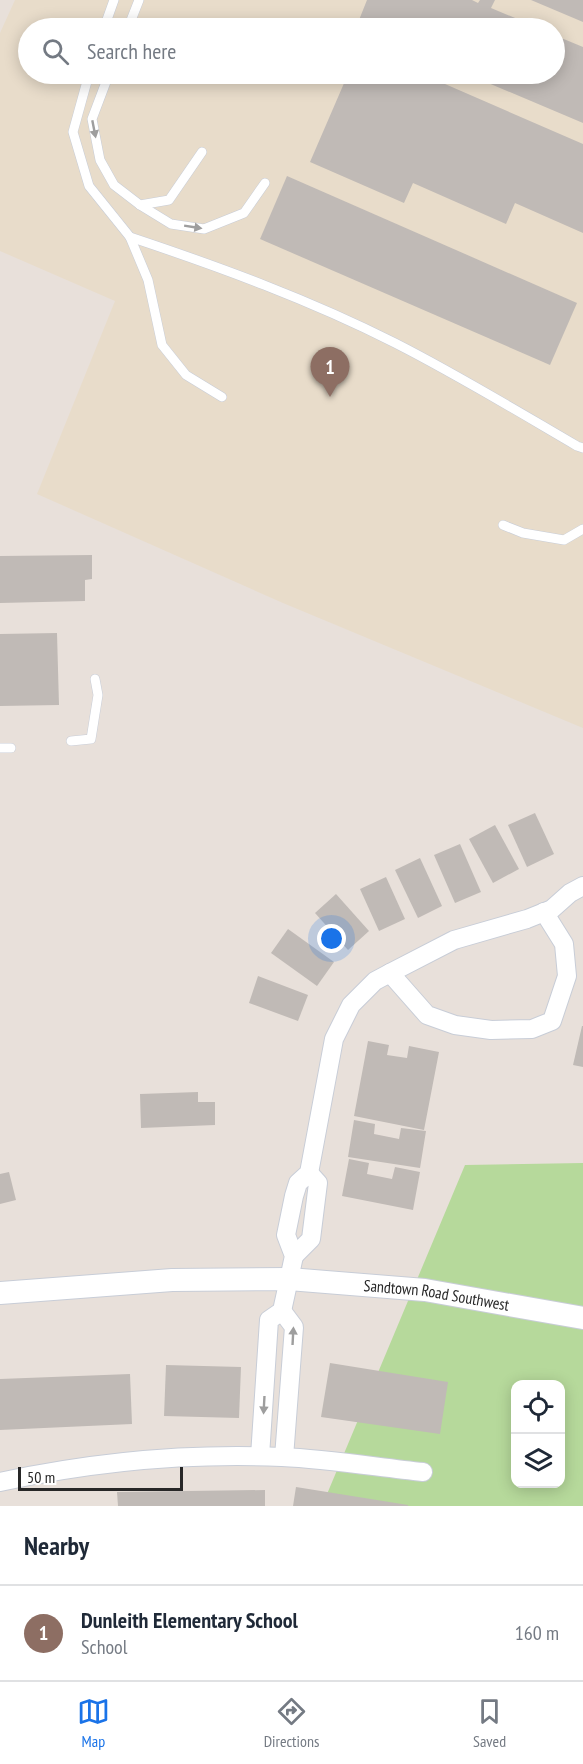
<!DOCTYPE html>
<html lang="en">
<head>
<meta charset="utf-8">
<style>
	:root { --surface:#fff; --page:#f2f2f3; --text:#1f2937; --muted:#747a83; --line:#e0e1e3; --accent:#1a73e8 }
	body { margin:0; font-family:"PT Sans Narrow",sans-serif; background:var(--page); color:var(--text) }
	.controls { position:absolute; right:18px; bottom:18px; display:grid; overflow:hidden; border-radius:12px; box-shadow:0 3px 15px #0003 }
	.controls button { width:54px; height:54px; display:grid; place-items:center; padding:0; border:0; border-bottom:2px solid var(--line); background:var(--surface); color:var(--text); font:30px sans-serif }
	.scale { position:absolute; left:18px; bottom:15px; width:165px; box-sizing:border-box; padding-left:6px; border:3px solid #272727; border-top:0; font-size:16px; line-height:21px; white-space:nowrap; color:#272727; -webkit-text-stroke:4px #fff; paint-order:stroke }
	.you { position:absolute; left:332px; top:939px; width:21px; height:21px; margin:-15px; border:4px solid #fff; border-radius:50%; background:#1a73e8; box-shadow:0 0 0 9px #1a73e833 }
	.badge { display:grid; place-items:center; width:39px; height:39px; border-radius:50%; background:var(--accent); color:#fff; font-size:20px; font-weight:700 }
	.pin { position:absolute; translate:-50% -50px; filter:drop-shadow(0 2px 3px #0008) }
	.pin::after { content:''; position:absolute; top:32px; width:21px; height:18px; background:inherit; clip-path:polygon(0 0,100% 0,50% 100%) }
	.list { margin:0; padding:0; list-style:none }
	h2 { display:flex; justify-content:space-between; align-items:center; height:78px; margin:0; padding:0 24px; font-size:26px }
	h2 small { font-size:20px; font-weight:400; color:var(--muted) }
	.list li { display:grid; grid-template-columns:39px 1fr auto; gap:18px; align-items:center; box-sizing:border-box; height:96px; padding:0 24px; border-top:2px solid var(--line) }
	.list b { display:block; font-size:22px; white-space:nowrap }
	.list p { margin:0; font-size:20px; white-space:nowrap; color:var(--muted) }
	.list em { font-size:20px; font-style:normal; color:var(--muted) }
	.icon { flex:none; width:33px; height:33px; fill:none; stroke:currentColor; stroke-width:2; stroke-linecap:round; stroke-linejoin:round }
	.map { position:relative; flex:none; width:583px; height:1506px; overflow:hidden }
	.search { position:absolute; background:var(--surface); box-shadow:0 3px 15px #0003; left:18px; right:18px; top:18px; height:66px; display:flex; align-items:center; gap:15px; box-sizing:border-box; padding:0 21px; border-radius:33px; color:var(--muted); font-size:22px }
	.sheet { height:174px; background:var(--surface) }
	nav { display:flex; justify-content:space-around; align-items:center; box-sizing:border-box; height:84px; border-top:2px solid var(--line); background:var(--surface); font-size:16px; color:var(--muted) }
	nav a { display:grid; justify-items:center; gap:3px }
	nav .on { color:var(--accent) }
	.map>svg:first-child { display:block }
	.education { fill:#e8dcca; fill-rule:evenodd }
	.green { fill:#b6d99b; fill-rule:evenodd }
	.building { fill:#c0bab6 }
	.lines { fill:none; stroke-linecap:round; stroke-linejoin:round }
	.service-casing { stroke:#c8cdd7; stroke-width:10 }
	.minor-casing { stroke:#c8cdd7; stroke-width:20 }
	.tertiary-casing { stroke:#c8cdd7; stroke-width:24 }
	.service { stroke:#fff; stroke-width:9 }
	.minor { stroke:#fff; stroke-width:18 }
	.tertiary { stroke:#fff; stroke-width:22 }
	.oneway { fill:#9e9e9e }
	.labels { text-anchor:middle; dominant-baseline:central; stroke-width:4.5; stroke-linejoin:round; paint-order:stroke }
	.street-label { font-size:16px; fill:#272727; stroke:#fff }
</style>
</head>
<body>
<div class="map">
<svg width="583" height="1506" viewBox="0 0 583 1506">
	<rect width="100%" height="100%" fill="#e8e0da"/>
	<path class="education" d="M15,0H583V728L283,603L37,494L115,301L0,251V33ZM28,28H554V74H28Z"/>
	<path class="green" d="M583,1163V1506H322L465,1165ZM516,1384H560V1484H516Z"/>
	<g class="building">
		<path d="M367,0H472L478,3L480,0H495L491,8L539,28H365L357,25Z"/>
		<path d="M531,0H583V22Z"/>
		<path d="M554,35L583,47V123L467,74H554Z"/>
		<path d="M348,74H422L583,144V233L515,203L506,224L413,183L404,203L310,162Z"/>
		<path d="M287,176L577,303L550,365L260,239Z"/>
		<path d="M92,555V579L85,580V601L0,603V556Z"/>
		<path d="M57,633L59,705L0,706V634Z"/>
		<path d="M535,813L554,854L527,867L508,825Z"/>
		<path d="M495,825L519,869L493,883L469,839Z"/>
		<path d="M460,844L481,892L455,903L434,855Z"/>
		<path d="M420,858L442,906L418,918L395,870Z"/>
		<path d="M386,877L405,919L379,931L360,889Z"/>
		<path d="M336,894L369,931L348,950L315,913Z"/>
		<path d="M288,929L334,962L317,986L271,953Z"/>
		<path d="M258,976L308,995L298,1021L249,1003Z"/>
		<path d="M582,1026H583V1067L573,1065Z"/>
		<path d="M368,1041L389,1045L387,1055L407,1058L409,1046L439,1052L424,1130L354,1116Z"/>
		<path d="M198,1092V1102H215V1125L141,1128L140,1094Z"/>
		<path d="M354,1120L375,1124L374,1134L399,1139L401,1128L426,1131L420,1168L348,1157Z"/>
		<path d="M349,1159L369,1163L367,1174L392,1179L395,1167L420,1172L413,1210L342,1196Z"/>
		<path d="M9,1172L16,1200L0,1204V1174Z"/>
		<path d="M330,1363L448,1382L440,1434L321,1417Z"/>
		<path d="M166,1365L241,1367L239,1418L164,1416Z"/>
		<path d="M130,1374L132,1424L0,1430V1379Z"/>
		<path d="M296,1487L408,1505V1506H293Z"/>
		<path d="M265,1490V1506H118L117,1492Z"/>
	</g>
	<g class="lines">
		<defs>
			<g id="service">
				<path d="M104,28L114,0"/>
				<path d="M128,28L139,0"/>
				<path d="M89,74L73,132L89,186L130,237L148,280L162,345L186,375L222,397"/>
				<path d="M109,74L92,119L100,160L114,185L140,205L171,224L204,229L244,213L265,183"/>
				<path d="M140,205L169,200L202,152"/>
				<path d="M130,237C220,267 310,300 395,343C458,375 517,411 577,446L583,448"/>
				<path d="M503,525L523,533L564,540L583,529"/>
				<path d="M71,741L91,739L98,695L95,679"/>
				<path d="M0,748H11"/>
			</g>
			<g id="minor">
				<path d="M390,973L427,1015L455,1025L491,1030L532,1029L552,1021L567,976L564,944L544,912"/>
				<path d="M294,1256L311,1239L318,1183L309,1173"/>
				<path d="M282,1311L294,1327L284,1457"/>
				<path d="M260,1456L269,1320L282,1311L294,1256L286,1235L294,1196L298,1183L309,1173L334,1039L351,1005L375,981L390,973L454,940L527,919L552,909L570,893L583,886"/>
				<path d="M0,1482C92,1462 187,1453 282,1457C328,1459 376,1467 423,1472"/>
			</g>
			<g id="tertiary">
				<path id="s1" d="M0,1293L172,1280L289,1279L425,1290L583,1318"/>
			</g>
		</defs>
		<use href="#service" class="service-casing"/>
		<use href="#minor" class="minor-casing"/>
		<use href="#tertiary" class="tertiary-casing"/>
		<use href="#service" class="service"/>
		<use href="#minor" class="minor"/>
		<use href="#tertiary" class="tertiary"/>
	</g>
	<defs><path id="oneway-solid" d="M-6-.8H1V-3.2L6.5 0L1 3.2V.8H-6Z" transform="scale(1.5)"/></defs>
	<g class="oneway">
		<use href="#oneway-solid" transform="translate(94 129) rotate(79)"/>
		<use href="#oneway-solid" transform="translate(193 227) rotate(9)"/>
		<use href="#oneway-solid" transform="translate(293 1336) rotate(-87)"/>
		<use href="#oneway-solid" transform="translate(264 1405) rotate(93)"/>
	</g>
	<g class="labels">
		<g class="street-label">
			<text stroke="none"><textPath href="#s1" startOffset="438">Sandtown Road Southwest</textPath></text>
		</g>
	</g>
</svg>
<div class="controls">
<button><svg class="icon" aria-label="locate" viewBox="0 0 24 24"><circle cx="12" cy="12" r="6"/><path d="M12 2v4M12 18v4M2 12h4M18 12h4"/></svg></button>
<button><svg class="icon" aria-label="layers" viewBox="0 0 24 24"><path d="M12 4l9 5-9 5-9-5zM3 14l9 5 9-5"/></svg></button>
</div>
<div class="scale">50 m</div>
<div class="you"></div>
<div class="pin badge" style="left:330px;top:397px;background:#8d6e63">1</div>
<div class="search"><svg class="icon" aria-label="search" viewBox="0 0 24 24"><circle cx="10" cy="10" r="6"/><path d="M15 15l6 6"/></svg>Search here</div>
</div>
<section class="sheet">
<h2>Nearby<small></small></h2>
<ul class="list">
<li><span class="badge" style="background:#8d6e63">1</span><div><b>Dunleith Elementary School</b><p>School</p></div><em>160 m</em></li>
</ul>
</section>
<nav>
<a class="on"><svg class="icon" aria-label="map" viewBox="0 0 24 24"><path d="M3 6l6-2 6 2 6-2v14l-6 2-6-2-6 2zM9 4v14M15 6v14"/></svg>Map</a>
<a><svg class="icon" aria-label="directions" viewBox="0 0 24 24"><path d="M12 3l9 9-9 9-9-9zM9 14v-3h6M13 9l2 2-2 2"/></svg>Directions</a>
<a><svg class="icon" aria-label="saved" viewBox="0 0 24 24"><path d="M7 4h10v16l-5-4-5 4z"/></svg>Saved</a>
</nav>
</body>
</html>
